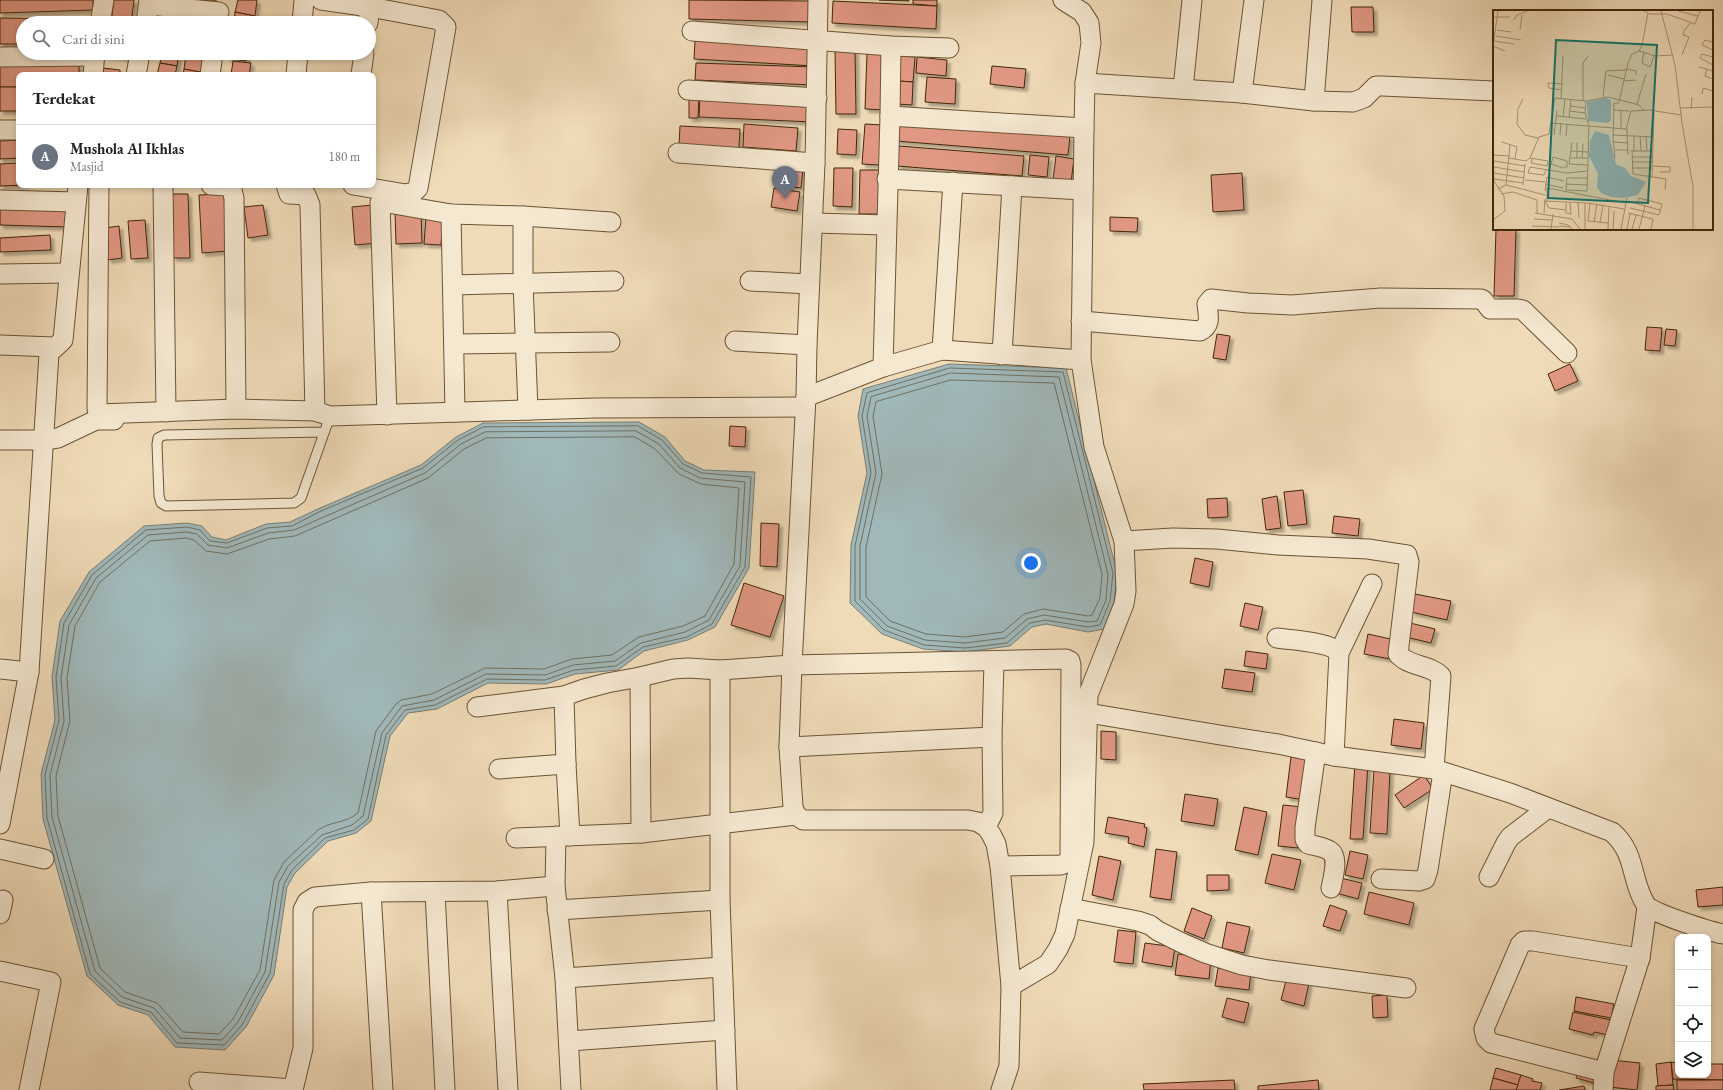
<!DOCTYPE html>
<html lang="id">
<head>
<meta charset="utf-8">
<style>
	:root { --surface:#fff; --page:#f6f6f6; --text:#202124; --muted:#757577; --line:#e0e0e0; --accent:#8f2418 }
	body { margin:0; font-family:"EB Garamond",serif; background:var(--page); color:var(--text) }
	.controls { position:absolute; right:12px; bottom:12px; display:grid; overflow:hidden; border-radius:8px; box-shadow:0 2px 6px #0003 }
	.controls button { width:36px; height:36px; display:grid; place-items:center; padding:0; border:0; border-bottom:1px solid var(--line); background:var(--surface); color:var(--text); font:20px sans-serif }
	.you { position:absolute; left:1031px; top:563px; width:14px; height:14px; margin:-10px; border:3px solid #fff; border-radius:50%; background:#1a73e8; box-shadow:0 0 0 6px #1a73e833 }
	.badge { display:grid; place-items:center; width:26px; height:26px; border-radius:50%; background:var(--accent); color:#fff; font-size:13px; font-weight:700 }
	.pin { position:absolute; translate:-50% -33px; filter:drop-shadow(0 1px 2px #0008) }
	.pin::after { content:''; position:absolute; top:21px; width:14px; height:12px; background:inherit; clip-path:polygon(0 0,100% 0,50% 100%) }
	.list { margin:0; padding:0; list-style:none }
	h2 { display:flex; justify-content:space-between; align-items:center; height:52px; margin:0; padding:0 16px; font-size:17px }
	h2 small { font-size:13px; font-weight:400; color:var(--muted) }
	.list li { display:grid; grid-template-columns:26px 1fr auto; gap:12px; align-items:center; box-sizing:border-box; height:64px; padding:0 16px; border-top:1px solid var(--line) }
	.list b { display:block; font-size:15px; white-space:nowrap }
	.list p { margin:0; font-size:13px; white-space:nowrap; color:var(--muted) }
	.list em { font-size:13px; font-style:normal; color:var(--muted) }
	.icon { flex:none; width:22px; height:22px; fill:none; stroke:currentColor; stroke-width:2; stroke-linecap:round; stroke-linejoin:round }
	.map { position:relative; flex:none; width:1723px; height:1090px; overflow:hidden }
	.search { position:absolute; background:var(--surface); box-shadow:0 2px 6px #0003; left:16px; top:16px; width:360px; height:44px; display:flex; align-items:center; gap:10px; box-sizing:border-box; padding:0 14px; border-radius:22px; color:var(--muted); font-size:15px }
	.panel { position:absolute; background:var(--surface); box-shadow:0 2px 6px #0003; left:16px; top:72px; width:360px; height:116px; border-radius:8px }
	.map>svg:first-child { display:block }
	.water { fill:#a0b8ba; stroke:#7a7e72 }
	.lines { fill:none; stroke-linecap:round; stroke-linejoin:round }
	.shore { stroke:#707060; stroke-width:1 }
	.building { fill:#e19883; stroke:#402707; filter:url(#shadow) }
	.lane-casing { stroke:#6c5433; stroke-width:11 }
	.street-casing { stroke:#6c5433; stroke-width:21 }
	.lane { stroke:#f5e8d1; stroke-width:9 }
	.street { stroke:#f5e8d1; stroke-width:19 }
	.inset-road { fill:none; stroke:#aa9371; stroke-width:1 }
	.view { fill:#0f766e; fill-opacity:0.15; stroke:#0f766e; stroke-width:2 }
	.inset-edge { fill:none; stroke:#402707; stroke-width:2 }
</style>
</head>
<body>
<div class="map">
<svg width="1723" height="1090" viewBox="0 0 1723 1090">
	<defs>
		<filter id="shadow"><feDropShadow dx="3.5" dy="3.5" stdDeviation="1" flood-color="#0004"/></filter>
	</defs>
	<rect width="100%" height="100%" fill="#f0dbb8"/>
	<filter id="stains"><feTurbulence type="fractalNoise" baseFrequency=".005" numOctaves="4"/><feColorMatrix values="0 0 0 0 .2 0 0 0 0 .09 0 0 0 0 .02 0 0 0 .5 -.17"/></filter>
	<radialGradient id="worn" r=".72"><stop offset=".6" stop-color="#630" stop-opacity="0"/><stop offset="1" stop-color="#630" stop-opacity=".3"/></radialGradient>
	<g class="water">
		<path d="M949,364L1066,368L1117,573L1114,602L1104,629L1088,632L1046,624L1032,627L1010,646L965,652L923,649L882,634L850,603L851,545L867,473L858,416L863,389Z"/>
		<path d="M639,422L665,437L685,461L704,470L755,472L749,568L715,627L688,640L644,651L618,670L575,674L546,684L488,683L437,709L408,713L390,736L371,821L356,833L328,841L295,873L287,887L274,975L246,1027L225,1050L175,1047L148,1015L118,1005L87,976L43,819L41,774L55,720L52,677L60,621L89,572L144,526L187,523L202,526L212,537L226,540L266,524L290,522L320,508L421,465L456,437L483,423Z"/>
	</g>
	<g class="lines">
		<g class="shore">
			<path d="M950,368L1063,372L1113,573L1110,601L1100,625L1088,627L1045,620L1030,623L1007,643L965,648L924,645L884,630L855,601V546L871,473L862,416L867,393Z"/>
			<path d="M951,373L1059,377L1108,574L1106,600L1097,621L1088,622L1044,615L1027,619L1005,638L965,643L925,640L887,626L860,599V546L876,473L867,416L871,397Z"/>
			<path d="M951,380L1054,383L1102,574L1100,598L1092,615L1088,616L1043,609L1024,614L1003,632L965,637L926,634L890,621L866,597V547L882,474L873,416L876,402Z"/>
			<path d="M638,426L662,440L683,464L702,473L751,477L745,567L712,624L687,637L643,647L616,666L574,670L545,680L487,679L435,705L405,710L386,735L368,819L354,830L325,838L292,870L284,884L270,973L242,1025L224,1045L177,1043L151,1012L120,1002L90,974L47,818L45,775L59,720L56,677L64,623L92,575L146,530L187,527L200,530L210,541L227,543L267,528L292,526L321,511L423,468L458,440L483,427Z"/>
			<path d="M636,431L659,444L680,468L700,478L745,482L740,566L709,620L685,632L641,643L615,661L573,665L545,675L486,674L434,700L402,706L382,733L363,816L352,825L322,835L288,866L279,882L265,972L238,1022L222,1040L180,1038L154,1008L122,997L95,971L52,817L50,775L64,721L61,678L69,625L96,578L148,535L186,532L197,534L208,545L227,548L268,533L294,530L425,473L461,444L485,432Z"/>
			<path d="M635,437L655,449L679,474L701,484L739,488L734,564L705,616L683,626L639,637L612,655L572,659L544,669L485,668L432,694L401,700L396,704L376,731L358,813C344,824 331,821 318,830L284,862L274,880L260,970L233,1019L219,1034L183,1032L157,1003L125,992L100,968L58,816L56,776L70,721L67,678L75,626L100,582L150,541L186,538L194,540L206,551L227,554L269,539L295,536L428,478L464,449L486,438Z"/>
		</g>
	</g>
	<g class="building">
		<path d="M0,0H93V10L0,13Z"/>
		<path d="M114,0H134L131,23H111Z"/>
		<path d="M199,0H216V4L199,1Z"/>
		<path d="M238,0H257L255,16L235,12Z"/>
		<path d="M689,0L811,1V22L689,19Z"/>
		<path d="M879,0H909V1Z"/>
		<path d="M913,0H937V6L913,4Z"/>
		<path d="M833,1L937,6L936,29L832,23Z"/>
		<path d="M1351,7H1373L1374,32H1352Z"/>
		<path d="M235,12L255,16L253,23H234Z"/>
		<path d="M0,18L76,19V23H23V44H0Z"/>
		<path d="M193,20L212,23H193Z"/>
		<path d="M695,41L815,47L814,66L694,59Z"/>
		<path d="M855,50L856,114H836L835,51Z"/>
		<path d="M107,53H128L127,58L107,55Z"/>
		<path d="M162,53H179L177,66L160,63Z"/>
		<path d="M186,53H208L205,73L184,69Z"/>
		<path d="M228,53H248L246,61L227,58Z"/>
		<path d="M867,53L887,54L885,110L865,109Z"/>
		<path d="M900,56L915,57L913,82L898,81Z"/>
		<path d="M917,57L947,60L946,76L916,73Z"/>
		<path d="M233,61L251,63L249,75H231Z"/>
		<path d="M160,63L177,66L175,75H157Z"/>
		<path d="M696,63L814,67L813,85L695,80Z"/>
		<path d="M0,64H79V75H19V87H0Z"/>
		<path d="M992,66L1026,69L1024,88L990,84Z"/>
		<path d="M103,68L120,70V75H102Z"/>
		<path d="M184,69L205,73V75H183Z"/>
		<path d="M927,77L956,79L955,104L925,102Z"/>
		<path d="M898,81L913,82L912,105L897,104Z"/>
		<rect x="0" y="87" width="19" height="24"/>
		<path d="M689,95H699L698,118H689Z"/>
		<path d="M700,98L814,103L813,122L699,117Z"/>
		<path d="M897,122L1070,136L1068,155L896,141Z"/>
		<path d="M744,124L798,128L796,151L743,147Z"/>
		<path d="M865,124L883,125L880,165L862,164Z"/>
		<path d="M680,126L740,129L739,148L679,146Z"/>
		<path d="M838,129L857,130L856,155L837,154Z"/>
		<path d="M19,140V158L0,159V141Z"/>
		<path d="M899,146L1024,156L1022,176L897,166Z"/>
		<path d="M1030,155L1049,157L1047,177L1028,175Z"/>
		<path d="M1056,156L1074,159L1071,182L1053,179Z"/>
		<path d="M19,163V185H26L0,186V164Z"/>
		<path d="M786,166L803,169L801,188L783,186Z"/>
		<path d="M834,168H853L852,207L833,206Z"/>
		<path d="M860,170H879L878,214H859Z"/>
		<path d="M1242,173L1244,210L1213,212L1211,175Z"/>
		<path d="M774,188L800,192L797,211L771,207Z"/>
		<path d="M171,194H188L190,258H173Z"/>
		<path d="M224,194L227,251L202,253L199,195Z"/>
		<path d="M263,205L268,235L248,238L244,207Z"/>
		<path d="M373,205L377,243L355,245L352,207Z"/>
		<path d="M0,209L67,210V227L0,225Z"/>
		<path d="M421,212L422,243L396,244L395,213Z"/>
		<path d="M426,217H443L441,245L424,244Z"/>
		<path d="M1110,217L1138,218L1137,232L1110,231Z"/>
		<path d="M145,220L148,258L131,259L128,221Z"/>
		<path d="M119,226L122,258L108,260L105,228Z"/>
		<path d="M1496,229H1516L1514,296H1494Z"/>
		<path d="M50,235L51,250L0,252V238Z"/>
		<path d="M1647,327L1662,328L1660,351L1645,350Z"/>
		<path d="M1666,329L1677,330L1675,346L1664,345Z"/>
		<path d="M1217,334L1230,336L1226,360L1213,358Z"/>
		<path d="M1570,364L1578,381L1555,391L1548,374Z"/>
		<path d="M730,426L746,427L745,447L729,446Z"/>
		<path d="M1303,490L1307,524L1288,526L1284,492Z"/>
		<path d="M1277,496L1281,528L1266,530L1262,499Z"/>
		<path d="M1227,498L1228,517L1208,518L1207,499Z"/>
		<path d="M1334,516L1360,519L1358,536L1332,533Z"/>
		<path d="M761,523L779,524L777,567L760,566Z"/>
		<path d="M1195,558L1213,562L1209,587L1190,583Z"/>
		<path d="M744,583L784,596L770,637L731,625Z"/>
		<path d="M1415,594L1451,601L1447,620L1411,612Z"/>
		<path d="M1245,603L1263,607L1258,630L1240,626Z"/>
		<path d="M1410,623L1435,629L1431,643L1406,637Z"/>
		<path d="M1368,634L1395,640L1390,659L1364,654Z"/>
		<path d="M1246,651L1268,654L1266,669L1244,666Z"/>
		<path d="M1225,669L1255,673L1252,692L1222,688Z"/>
		<path d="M1394,719L1424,723L1421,749L1391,745Z"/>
		<path d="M1101,731L1116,732V760L1101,759Z"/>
		<path d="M1291,757L1311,760L1305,800L1286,797Z"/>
		<path d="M1355,763L1368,764L1363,839H1350Z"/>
		<path d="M1374,769L1390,770L1387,834L1370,833Z"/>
		<path d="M1424,775L1433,789L1404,808L1395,795Z"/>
		<path d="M1185,794L1218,799L1214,826L1181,821Z"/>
		<path d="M1283,805L1303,807L1298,848L1278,846Z"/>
		<path d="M1244,807L1267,812L1258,855L1235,850Z"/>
		<path d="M1108,817L1145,824L1144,827L1147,828L1144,847L1128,843L1129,837L1105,833Z"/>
		<path d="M1156,849L1177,852L1171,900L1150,897Z"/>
		<path d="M1350,851L1368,855L1363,879L1345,875Z"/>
		<path d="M1272,854L1301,860L1294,890L1265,883Z"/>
		<path d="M1099,856L1121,861L1113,900L1092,895Z"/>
		<path d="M1207,875H1229V890L1207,891Z"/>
		<path d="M1340,878L1362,883L1358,899L1336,893Z"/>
		<path d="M1723,887V905L1698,907L1696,890Z"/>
		<path d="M1369,892L1414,903L1409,925L1364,914Z"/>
		<path d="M1330,905L1347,911L1340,931L1323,926Z"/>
		<path d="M1192,908L1212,916L1204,939L1184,931Z"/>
		<path d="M1227,922L1250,927L1244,953L1222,948Z"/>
		<path d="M1118,930L1136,932L1133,964L1114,962Z"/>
		<path d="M1678,936L1688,937H1678V971H1676Z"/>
		<path d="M1145,943L1175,947L1172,967L1142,962Z"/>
		<path d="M1178,954L1211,958L1209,979L1175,975Z"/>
		<path d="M1218,968L1251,972L1249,990L1215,986Z"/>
		<path d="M1287,977L1309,983L1304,1006L1281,1000Z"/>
		<path d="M1387,995L1388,1017L1373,1018L1372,996Z"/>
		<path d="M1576,997L1614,1004L1611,1018L1574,1011Z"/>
		<path d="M1227,998L1249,1003L1244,1023L1222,1017Z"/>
		<path d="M1573,1012L1611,1020L1608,1035L1594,1032L1593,1035L1569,1029Z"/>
		<path d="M1612,1060L1640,1063L1637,1090L1609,1087Z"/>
		<path d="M1671,1062L1678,1063V1075H1708V1064H1723V1080L1673,1079Z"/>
		<path d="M1671,1062L1673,1085L1658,1086L1656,1064Z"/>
		<path d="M1496,1068L1521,1075L1518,1085L1493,1078Z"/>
		<path d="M1579,1068L1597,1074L1594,1083L1576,1078Z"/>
		<path d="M1521,1075L1533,1079L1532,1081L1542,1083L1540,1090H1516Z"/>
		<path d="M1493,1078L1518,1085L1516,1090H1490Z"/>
		<path d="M1234,1080L1235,1090H1144L1143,1084Z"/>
		<path d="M1318,1080L1319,1090H1258V1086Z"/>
		<rect x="1677" y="1080" width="46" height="10"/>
		<path d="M1673,1085L1674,1090H1656V1086Z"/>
		<path d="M1584,1086L1585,1090H1559Z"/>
	</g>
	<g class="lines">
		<defs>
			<path id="lane" d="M323,432L164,435L158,438L157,444L159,496L161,503L166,506L294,503L301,498L330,416"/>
			<g id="street">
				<path d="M321,0L370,7L368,23"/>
				<path d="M818,0L815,163L807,345L806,397L792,665L789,747L793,807L796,815L803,820H968L978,822L986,827L991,834L996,844L1000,866L1011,986L1009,1066L1001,1090"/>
				<path d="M149,5L219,12"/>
				<path d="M100,23L104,0"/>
				<path d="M146,23L149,0"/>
				<path d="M302,23L304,0"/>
				<path d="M692,31L891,46L949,48"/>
				<path d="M0,57L95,56"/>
				<path d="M93,75L95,53"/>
				<path d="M136,75L140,53"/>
				<path d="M210,75L213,53"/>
				<path d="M296,75L298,53"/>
				<path d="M361,75L364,53"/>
				<path d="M1085,83L1242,93L1314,101L1353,102L1364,98L1376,86H1382L1494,91"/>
				<path d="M1183,89L1192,0"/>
				<path d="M688,90L817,98"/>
				<path d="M1242,93L1254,0"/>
				<path d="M1314,101L1322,0"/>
				<path d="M890,116L1084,128"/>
				<path d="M0,130H19"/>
				<path d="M678,153L815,163"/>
				<path d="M887,179L1083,190"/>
				<path d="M99,185L97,409L99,414L236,409L315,411L330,416L595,408L805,407"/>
				<path d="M163,185L166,412"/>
				<path d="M211,185L228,186L232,190L234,198L236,409"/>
				<path d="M286,185L289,194L306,195L310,205L315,411"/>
				<path d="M353,185L406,194L414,192L418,188L446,27L439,20L370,7"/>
				<path d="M0,200L76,202"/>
				<path d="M451,214L455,412"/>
				<path d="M523,216V282L528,410"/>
				<path d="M813,223L886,225"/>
				<path d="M0,274L69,273"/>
				<path d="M750,281L809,284"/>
				<path d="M453,285L614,281"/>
				<path d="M1081,321L1200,331C1212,325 1208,315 1207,304L1211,299L1248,303L1292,305L1381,298L1481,299L1483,300L1490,309H1518L1523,310L1567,353"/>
				<path d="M735,341L807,345"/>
				<path d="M455,344L610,342"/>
				<path d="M0,345L54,347"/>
				<path d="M942,350L953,182"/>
				<path d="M1002,355L1012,186"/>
				<path d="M883,367L890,116L891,46"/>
				<path d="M806,397L883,367L942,350L1081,360"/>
				<path d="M387,415L380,203L382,202L451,214L523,216L611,222"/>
				<path d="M0,440H44L58,438L96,420H114"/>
				<path d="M1124,541L1173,538L1217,539L1278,545L1368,549L1407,555L1409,562L1398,654C1409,667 1429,664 1441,676L1434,769"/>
				<path d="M1277,638C1290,640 1332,642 1339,653"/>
				<path d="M0,669L29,672"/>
				<path d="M720,670V900L727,1090"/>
				<path d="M640,677L641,833"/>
				<path d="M564,696L566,764L570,836"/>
				<path d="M477,707L564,696L584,689L607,683L640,677L673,669L688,668L720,670L792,665L1066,659L1070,661L1071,665L1070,858L1066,863L1061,865L1000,866"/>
				<path d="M1088,713L1220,735L1278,744L1334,756L1434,769L1510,793L1612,832C1637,854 1630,880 1646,905C1651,913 1712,932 1723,934"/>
				<path d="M789,747L992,737"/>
				<path d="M1316,752L1305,828V839L1308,844C1315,846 1324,847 1330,851C1339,857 1333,878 1331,888"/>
				<path d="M1334,756L1339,653L1372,584"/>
				<path d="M499,769L566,764"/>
				<path d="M0,824L29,672L49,353L63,340L78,185"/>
				<path d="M986,827L993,813L992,737L994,661"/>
				<path d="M556,836L555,886L565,978L571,1090"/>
				<path d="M516,838L641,833L796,815"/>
				<path d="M0,849L44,859"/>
				<path d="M1489,877L1506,843L1510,837L1548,808"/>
				<path d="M1381,879L1419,881L1425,879L1428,870L1443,772"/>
				<path d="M497,891L508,1090"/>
				<path d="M371,892L383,1090"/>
				<path d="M435,892L445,1090"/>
				<path d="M1070,908L1138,921L1150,925L1158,931L1182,943L1205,953L1242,965L1269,970L1406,988"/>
				<path d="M557,910L720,900"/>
				<path d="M0,914L3,900"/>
				<path d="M0,971L51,982L29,1090"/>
				<path d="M565,978L722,967"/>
				<path d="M1011,986L1048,964L1058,949L1065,934L1084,842L1088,695L1124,604L1126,591L1124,541L1094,447L1081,360L1084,128L1085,83L1091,43L1089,23L1082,12L1063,0"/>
				<path d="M569,1041L725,1030"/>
				<path d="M1604,1072L1491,1043L1486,1038L1484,1029L1520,945L1524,941H1533L1640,958"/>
				<path d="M199,1082L293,1089"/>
				<path d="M293,1090L303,1048V910L307,902L315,897L371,892L497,891L555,886"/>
				<path d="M1603,1090L1604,1072L1640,958L1647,907"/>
			</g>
		</defs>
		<use href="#lane" class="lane-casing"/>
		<use href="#street" class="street-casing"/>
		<use href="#lane" class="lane"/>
		<use href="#street" class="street"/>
	</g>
	<g transform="translate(1493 10)">
		<rect width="220" height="220" fill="#f0dbb8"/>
		<path d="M113,88L118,90V110L115,113L95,111L94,92ZM102,121L116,125L123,154L132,158L138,166L153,172L145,185L131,188L118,187L108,183L104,177L105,164L96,146L97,131Z" fill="#a0b8ba"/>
		<path class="inset-road" d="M151,1L157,4H174L202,14L207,1M168,1L182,55L189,113L200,177V219M185,1L205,6M0,7H17M21,10L24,5L34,1M4,20L18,22M27,20L29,5M3,26L28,30M1,31L21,34M220,32L212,30L209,35L220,40M0,36L5,1M0,36L12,41M146,41L162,46L180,45M151,42L149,53L157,57L161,46M189,45L196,27L190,25L191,21L198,12M220,47L209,44L207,48L220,55M206,57L220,61M133,59L143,61V65M214,59L212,66L220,69M115,65L131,69M131,71L143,70M69,80L56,78L55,73L70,74M209,84L210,78L220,81M110,87L113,61L133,60M30,89L25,99L24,114L32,125L45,128M68,89L70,46M90,90V53L95,46M93,91L92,103L96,116M126,92L135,53L139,44L146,41L149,35L155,3M144,94L153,64M77,96L93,98M187,98L220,97M198,99L199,87M121,100L136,101M77,101L92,103M64,106L93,109M70,107L72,89M76,107L78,90M57,113L133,119L138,101L156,100L188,105M128,119V100M134,119L135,145M61,125L64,101M67,125L68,113M120,125L160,127M73,126L74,114M141,126V141M147,126L148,141M153,126L154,141M9,132L24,137L22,149M120,132L135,133M79,133L76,154L95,155M122,140H135M78,141L95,142M138,141H160M139,141L140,164L173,169L172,179M0,145L16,146M0,147L1,171L11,186L12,201L0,210M139,147H160M16,148L33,151L37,148L46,127L56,124L62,88L93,91L115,87L146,95L151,100M37,148L55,151L54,156L38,153L39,149M77,148H95M84,148V133M89,148L90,134M122,148L120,128L121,93H126M1,151L32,156M139,152H160M58,154L60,147L74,151V157H70M160,156L177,157V162H167M1,157L31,162M139,158H159M53,160L51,165L35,163L37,157L74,163L94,161M56,160L58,154L70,158M1,163L31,168M159,167L161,102M94,168H74L73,180L94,181L96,116M1,169L30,173M32,170L52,172M52,174L70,178M73,174L94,175M13,175L52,185M30,175L32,154M5,179L13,175L17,135M52,181L54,167L71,171M8,184L20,182L44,190V203M51,191L95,193L131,199M52,191L56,198L73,200M54,191V178L133,193M85,192L86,208M138,192L167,200M73,193V203L78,204L77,193M92,193V219M97,193L95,211L115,213M137,198L166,205L169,194L146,188L144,194M42,203L79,209L87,219M51,203L52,189M135,203L160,209L158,219M41,209L59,210M101,212L104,194M107,212L110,195M66,213L75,215L79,219M39,216L66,217M66,216L78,217M58,219L60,204M115,219L116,196M120,219L121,201M128,219L134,188M134,219L137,204M139,219L143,205M146,219L152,196"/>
		<path class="view" d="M63,30L164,35L155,193L55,188Z"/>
		<rect width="220" height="220" class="inset-edge"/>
	</g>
	<rect width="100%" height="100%" filter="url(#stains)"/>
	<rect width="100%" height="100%" fill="url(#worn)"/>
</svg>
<div class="controls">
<button>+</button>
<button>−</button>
<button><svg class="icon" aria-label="locate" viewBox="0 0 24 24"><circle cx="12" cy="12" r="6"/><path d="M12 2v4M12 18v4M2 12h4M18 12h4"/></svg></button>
<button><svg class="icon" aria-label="layers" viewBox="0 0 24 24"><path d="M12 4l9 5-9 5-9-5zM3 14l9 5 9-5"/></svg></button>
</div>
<div class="you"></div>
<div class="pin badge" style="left:785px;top:199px;background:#6b7280">A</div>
<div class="search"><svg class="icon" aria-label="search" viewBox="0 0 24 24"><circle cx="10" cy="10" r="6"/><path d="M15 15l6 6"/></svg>Cari di sini</div>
<section class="panel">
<h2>Terdekat<small></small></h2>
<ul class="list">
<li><span class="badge" style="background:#6b7280">A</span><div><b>Mushola Al Ikhlas</b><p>Masjid</p></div><em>180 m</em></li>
</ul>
</section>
</div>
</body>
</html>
